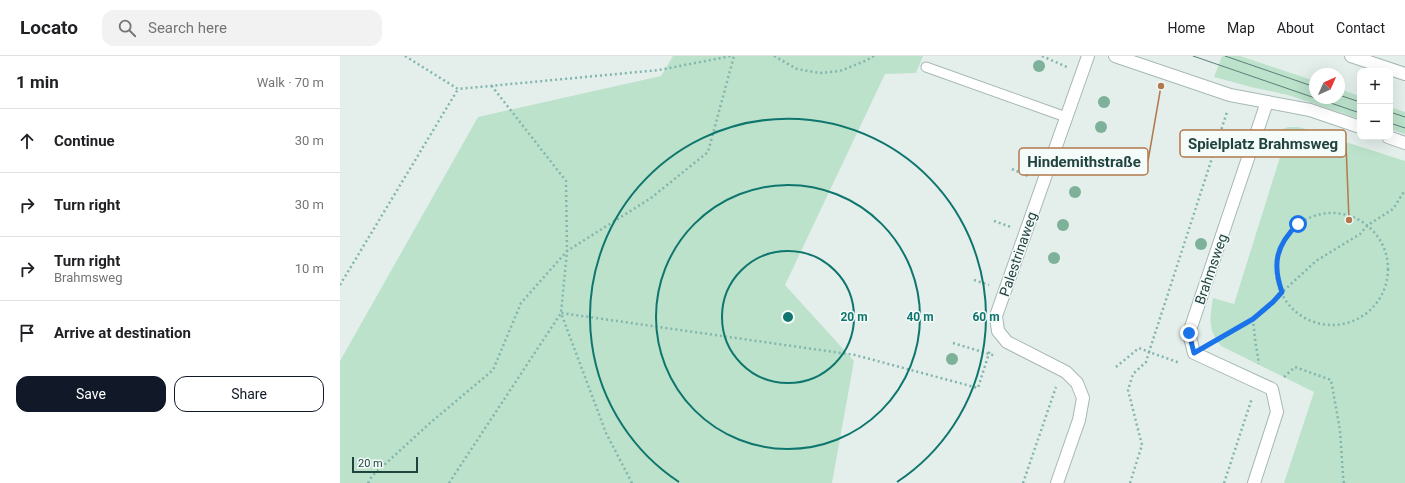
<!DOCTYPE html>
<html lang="en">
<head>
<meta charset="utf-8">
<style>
	:root { --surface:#fff; --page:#f2f2f2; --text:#202124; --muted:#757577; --line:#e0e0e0; --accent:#111827 }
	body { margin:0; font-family:Roboto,sans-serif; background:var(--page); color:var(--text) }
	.controls { position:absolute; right:12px; top:12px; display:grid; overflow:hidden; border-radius:8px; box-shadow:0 4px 16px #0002 }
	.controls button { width:36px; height:36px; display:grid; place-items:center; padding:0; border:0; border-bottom:1px solid var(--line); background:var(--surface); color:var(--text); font:20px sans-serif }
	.compass { position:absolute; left:969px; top:12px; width:36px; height:36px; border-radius:50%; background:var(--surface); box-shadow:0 4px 16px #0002; rotate:45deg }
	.scale { position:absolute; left:12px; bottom:10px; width:66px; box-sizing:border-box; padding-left:4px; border:2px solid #21433f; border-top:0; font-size:11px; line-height:14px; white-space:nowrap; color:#21433f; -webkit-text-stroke:3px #f5fbf9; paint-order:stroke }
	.stop { position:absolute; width:12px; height:12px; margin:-9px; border:3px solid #1a73e8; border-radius:50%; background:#fff }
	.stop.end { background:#1a73e8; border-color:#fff; box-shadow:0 1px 4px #0008 }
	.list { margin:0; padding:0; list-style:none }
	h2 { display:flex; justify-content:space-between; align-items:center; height:52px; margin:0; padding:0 16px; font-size:17px }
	h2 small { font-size:13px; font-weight:400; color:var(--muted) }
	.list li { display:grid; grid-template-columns:26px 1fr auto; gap:12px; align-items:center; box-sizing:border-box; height:64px; padding:0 16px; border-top:1px solid var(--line) }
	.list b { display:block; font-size:15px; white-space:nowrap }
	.list p { margin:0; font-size:13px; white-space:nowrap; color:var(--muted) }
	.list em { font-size:13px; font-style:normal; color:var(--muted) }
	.actions { display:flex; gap:8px; padding:12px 16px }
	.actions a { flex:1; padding:9px 0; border:1px solid var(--accent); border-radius:12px; text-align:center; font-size:14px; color:var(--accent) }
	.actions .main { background:var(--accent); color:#fff }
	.icon { flex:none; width:22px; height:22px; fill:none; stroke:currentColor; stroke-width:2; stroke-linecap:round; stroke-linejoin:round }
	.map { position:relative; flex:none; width:1065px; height:427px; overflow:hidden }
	header { display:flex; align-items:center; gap:24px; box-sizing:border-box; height:56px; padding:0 20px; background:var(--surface); border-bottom:1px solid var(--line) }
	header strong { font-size:19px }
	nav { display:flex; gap:22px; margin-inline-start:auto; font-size:14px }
	.search { width:280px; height:36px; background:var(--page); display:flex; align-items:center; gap:10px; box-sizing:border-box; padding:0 14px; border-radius:12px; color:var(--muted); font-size:15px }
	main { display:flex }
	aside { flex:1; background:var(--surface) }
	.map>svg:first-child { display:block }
	.green { fill:#bce2cb }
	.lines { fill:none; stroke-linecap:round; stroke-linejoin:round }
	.service-casing { stroke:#a6b8b5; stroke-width:11 }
	.minor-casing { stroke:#a6b8b5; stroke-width:14 }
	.tertiary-casing { stroke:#a6b8b5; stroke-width:14 }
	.path { stroke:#82b5ad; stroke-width:2.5; stroke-dasharray:2 3; stroke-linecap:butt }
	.service { stroke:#fff; stroke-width:9 }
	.minor { stroke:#fff; stroke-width:12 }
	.tertiary { stroke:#fff; stroke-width:12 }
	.tram { stroke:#5c7e7a; stroke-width:1 }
	.tree { fill:#7db19a }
	.route { stroke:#1a73e8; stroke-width:5 }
	.ring { fill:none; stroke:#0f766e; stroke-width:2 }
	.labels { text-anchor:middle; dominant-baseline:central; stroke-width:3; stroke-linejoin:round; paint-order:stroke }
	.street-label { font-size:14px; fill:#21433f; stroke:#f5fbf9 }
	.centre { fill:#0f766e; stroke:#f5fbf9; stroke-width:2 }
	.ring-label { font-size:12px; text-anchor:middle; font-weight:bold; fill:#0f766e; stroke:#f5fbf9; stroke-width:3; stroke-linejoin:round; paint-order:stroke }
	.leader { fill:none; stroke:#b1794c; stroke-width:1.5 }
	.callout-dot { fill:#b1794c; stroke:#f5fbf9; stroke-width:1.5 }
	.callout { fill:#f5fbf9; stroke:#b1794c; stroke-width:1.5 }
	.callout-label { font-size:15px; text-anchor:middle; font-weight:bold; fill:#21433f }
</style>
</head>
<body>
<header>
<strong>Locato</strong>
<div class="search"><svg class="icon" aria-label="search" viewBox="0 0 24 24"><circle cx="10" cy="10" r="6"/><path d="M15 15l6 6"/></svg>Search here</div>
<nav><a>Home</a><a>Map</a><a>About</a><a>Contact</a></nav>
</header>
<main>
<aside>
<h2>1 min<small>Walk · 70 m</small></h2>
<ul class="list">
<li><svg class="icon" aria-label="ahead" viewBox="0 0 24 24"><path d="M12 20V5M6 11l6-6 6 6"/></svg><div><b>Continue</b></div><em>30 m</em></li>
<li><svg class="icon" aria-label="right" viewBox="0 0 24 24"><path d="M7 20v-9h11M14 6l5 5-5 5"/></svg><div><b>Turn right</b></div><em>30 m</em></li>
<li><svg class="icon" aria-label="right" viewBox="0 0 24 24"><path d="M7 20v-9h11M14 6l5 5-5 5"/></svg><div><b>Turn right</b><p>Brahmsweg</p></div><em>10 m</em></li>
<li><svg class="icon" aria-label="arrive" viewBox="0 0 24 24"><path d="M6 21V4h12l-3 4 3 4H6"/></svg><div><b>Arrive at destination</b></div></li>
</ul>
<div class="actions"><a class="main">Save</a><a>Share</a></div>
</aside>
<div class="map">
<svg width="1065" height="427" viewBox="0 0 1065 427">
	<rect width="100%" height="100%" fill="#e4efec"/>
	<g class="green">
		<path d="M333,0H583L576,17L545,18L445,229L514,305L492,427H0V305L138,61L321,20Z"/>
		<path d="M882,0H900L975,25V42H999V33L1020,40V63L948,39L911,31L874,21Z"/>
		<path d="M1050,51L1065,56V78L1050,73Z"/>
		<path d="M948,71H959L1065,105V427H944L974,336L881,290C867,273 870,262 873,242L894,248L941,98L927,94C932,81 935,76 948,71Z"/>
	</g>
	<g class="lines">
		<defs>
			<path id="service" d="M586,11L726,61"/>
			<g id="minor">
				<path d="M717,427L739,364L743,342L737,327L726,316L667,286L658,275L656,260L748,0"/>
				<path d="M914,427L937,356L932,333L854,297L849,277L927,46"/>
			</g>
			<g id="tertiary">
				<path d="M775,0L890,39L970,54L1020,71"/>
				<path d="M1011,0L1065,18"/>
				<path d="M1048,81L1065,87"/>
			</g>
		</defs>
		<use href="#service" class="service-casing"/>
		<use href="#minor" class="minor-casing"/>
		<use href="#tertiary" class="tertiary-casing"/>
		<g class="path">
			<path d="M65,0L118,33L319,14L391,0"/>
			<path d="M434,0L457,13L480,17L500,15L525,5L534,0"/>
			<path d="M702,0L727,11"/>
			<path d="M672,113L688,120"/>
			<circle cx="992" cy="213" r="56"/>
			<path d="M654,165L671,171"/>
			<path d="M634,224L649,229"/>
			<path d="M0,229L118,33"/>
			<path d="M913,263L915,283L919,308"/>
			<path d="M613,287L656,300"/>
			<path d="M871,287L913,263L976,205L1020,178L1028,169L1053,153L1065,134"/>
			<path d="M776,311L799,292L809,296L887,56"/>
			<path d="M944,321L955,311L991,324L1000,374L1003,420L1004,427"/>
			<path d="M28,427L32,420L90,367L153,314L181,247L227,195L226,125L151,29"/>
			<path d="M109,427L221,257L227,195L311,142L368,96L394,0"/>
			<path d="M292,427L266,377L221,257L515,299L638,332L650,294"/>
			<path d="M683,427L716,331"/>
			<path d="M790,427L802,389L788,334L793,318L806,306L809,296L840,307"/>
			<path d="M884,427L912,342"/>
		</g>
		<use href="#service" class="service"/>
		<use href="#minor" class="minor"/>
		<use href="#tertiary" class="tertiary"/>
		<g class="tram">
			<path d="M853,0L975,42"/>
			<path d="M885,0L975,31"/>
			<path d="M999,39L1020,46"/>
			<path d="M976,42L1020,57"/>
			<path d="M1050,56L1065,61"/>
			<path d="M1050,67L1065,72"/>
		</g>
	</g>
	<g class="tree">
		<circle cx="699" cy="10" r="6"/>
		<circle cx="764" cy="46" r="6"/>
		<circle cx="761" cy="71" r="6"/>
		<circle cx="735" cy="136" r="6"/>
		<circle cx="723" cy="169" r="6"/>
		<circle cx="861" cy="188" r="6"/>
		<circle cx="714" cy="202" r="6"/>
		<circle cx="612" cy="303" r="6"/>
	</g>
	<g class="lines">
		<path class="route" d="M849,277L854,297L913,263L933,246L942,236C932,208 936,189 958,168"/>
	</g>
	<g class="ring">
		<circle cx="448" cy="261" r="66"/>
		<circle cx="448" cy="261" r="132"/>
		<path d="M339 426A198 198 0 1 1 557 426"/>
	</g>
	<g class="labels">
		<g class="street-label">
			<text transform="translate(678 198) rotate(-71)">Palestrinaweg</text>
			<text transform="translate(871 213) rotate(-71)">Brahmsweg</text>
		</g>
	</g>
	<circle cx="448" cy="261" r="6" class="centre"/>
	<g class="ring-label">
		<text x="514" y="265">20 m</text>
		<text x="580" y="265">40 m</text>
		<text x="646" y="265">60 m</text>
	</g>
	<path class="leader" d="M1009 164L1006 88M821 30L808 105"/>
	<g class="callout-dot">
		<circle cx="1009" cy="164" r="4"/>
		<circle cx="821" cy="30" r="4"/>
	</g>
	<g class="callout">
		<rect x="840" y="74" width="166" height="27" rx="4"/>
		<rect x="679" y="92" width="129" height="27" rx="4"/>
	</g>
	<g class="callout-label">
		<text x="923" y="93">Spielplatz Brahmsweg</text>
		<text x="744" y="111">Hindemithstraße</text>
	</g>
</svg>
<div class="controls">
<button>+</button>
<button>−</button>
</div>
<svg class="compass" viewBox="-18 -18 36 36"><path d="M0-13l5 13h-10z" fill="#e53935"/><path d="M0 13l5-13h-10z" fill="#757577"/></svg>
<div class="scale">20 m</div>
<div class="stop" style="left:958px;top:168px"></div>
<div class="stop end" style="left:849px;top:277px"></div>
</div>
</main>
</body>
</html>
